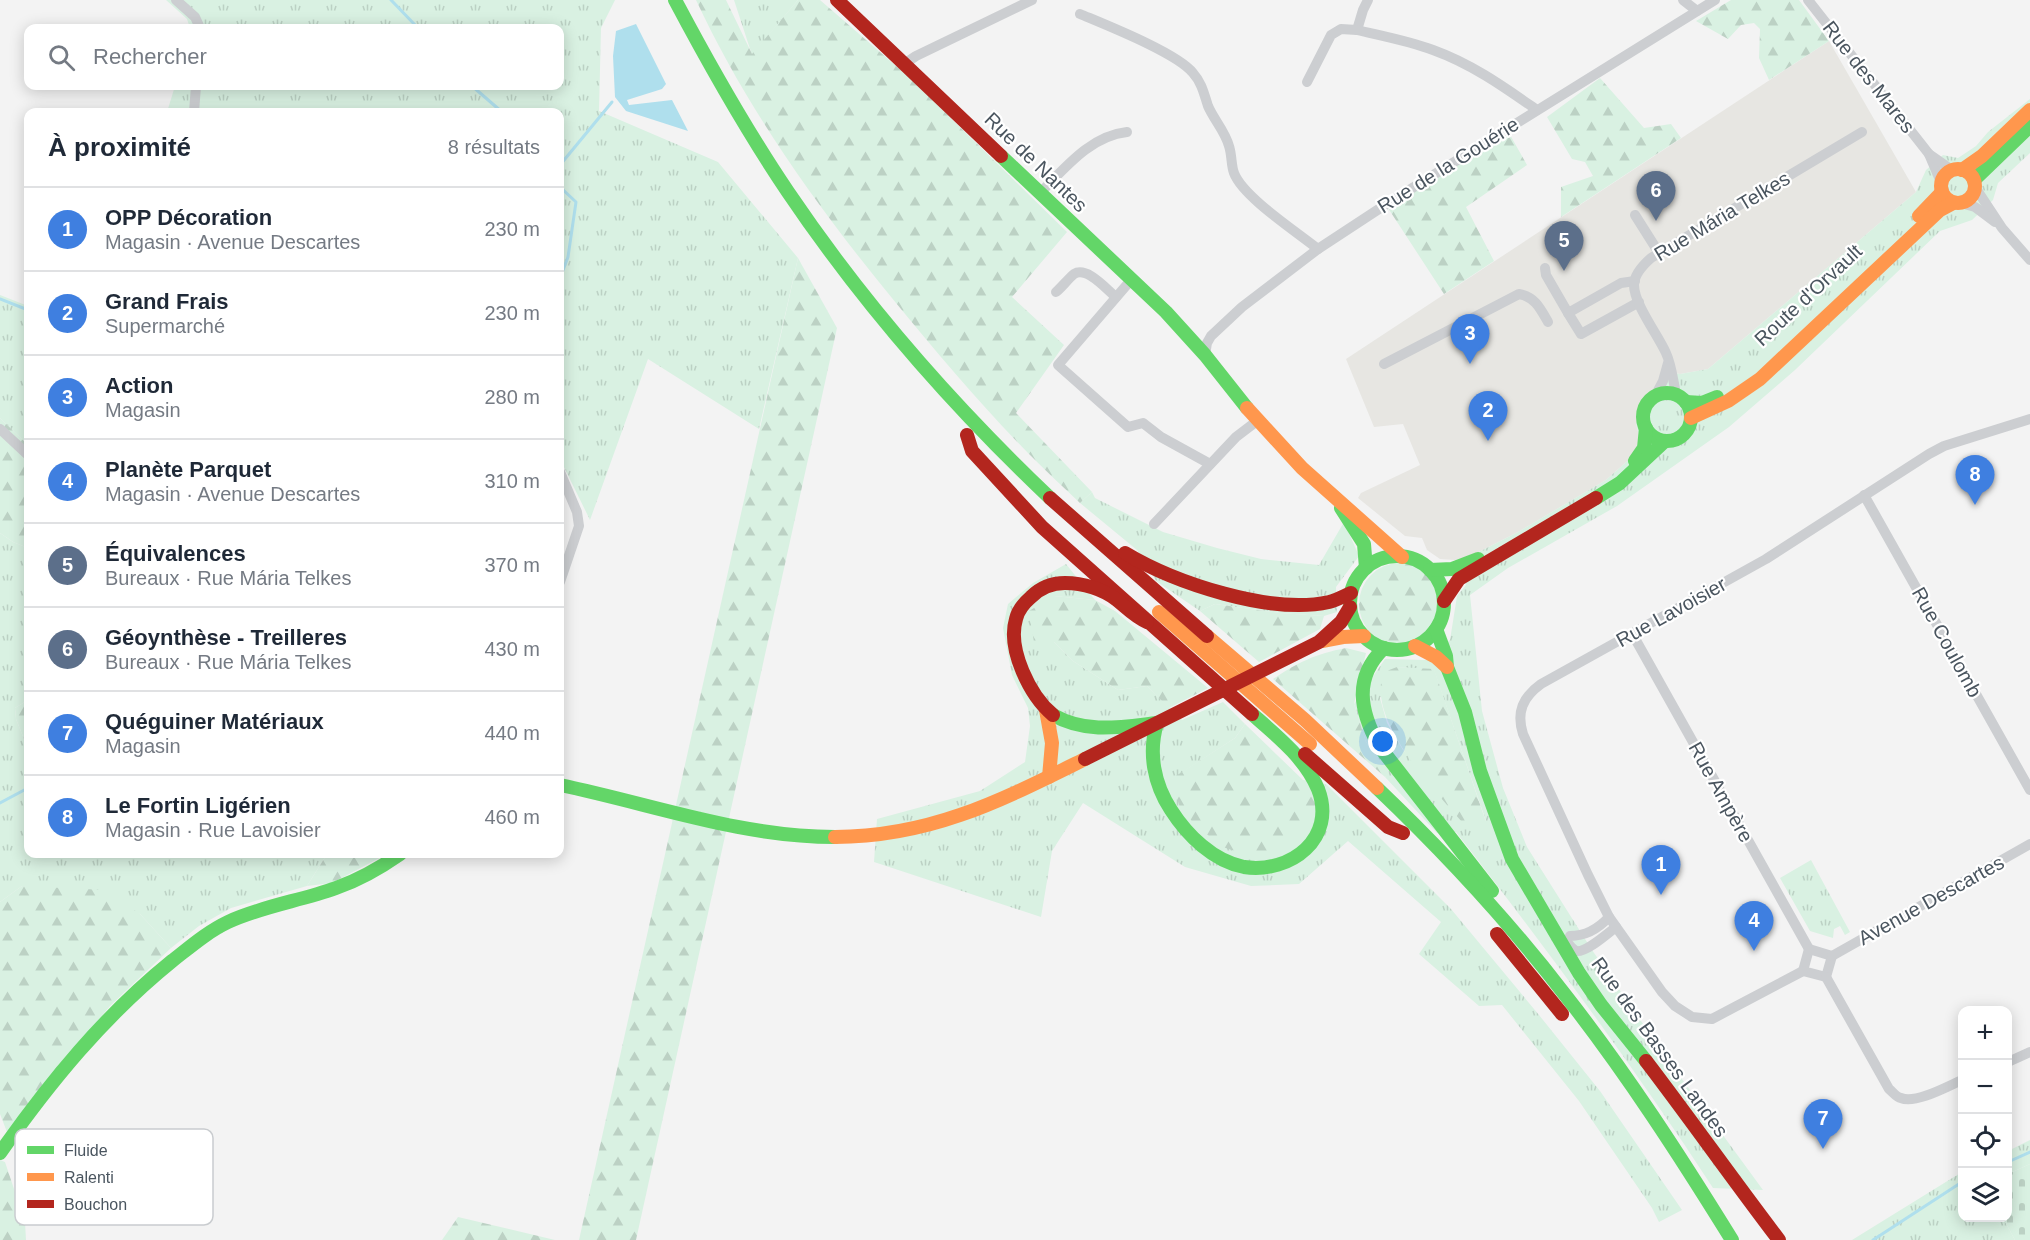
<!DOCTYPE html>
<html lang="fr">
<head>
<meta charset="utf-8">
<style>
	:root { --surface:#fff; --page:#f6f6f7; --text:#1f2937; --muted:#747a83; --line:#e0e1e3; --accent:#858c93 }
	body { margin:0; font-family:Helvetica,sans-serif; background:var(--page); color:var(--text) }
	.controls { position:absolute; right:18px; bottom:18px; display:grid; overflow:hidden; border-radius:12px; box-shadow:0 3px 15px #0003 }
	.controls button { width:54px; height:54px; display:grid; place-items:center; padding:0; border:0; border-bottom:2px solid var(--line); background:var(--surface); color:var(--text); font:30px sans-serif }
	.you { position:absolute; left:1383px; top:742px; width:21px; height:21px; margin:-15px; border:4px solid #fff; border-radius:50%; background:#1a73e8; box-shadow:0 0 0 9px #1a73e833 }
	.badge { display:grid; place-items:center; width:39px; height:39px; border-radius:50%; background:var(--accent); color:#fff; font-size:20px; font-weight:700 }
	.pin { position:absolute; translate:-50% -50px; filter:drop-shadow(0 2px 3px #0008) }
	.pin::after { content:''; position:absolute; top:32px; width:21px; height:18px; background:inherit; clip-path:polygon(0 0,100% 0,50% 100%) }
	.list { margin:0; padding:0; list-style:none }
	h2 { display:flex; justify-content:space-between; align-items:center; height:78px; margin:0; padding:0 24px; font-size:26px }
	h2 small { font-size:20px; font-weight:400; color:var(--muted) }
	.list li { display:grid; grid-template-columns:39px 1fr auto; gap:18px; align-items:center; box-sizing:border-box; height:84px; padding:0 24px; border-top:2px solid var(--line) }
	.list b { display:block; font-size:22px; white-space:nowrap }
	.list p { margin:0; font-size:20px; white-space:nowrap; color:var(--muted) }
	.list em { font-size:20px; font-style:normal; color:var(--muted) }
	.icon { flex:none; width:33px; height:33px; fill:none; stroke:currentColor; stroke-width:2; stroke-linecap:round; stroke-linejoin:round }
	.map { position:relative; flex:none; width:2030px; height:1240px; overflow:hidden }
	.search { position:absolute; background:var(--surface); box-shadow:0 3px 15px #0003; left:24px; top:24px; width:540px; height:66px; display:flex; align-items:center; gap:15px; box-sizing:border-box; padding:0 21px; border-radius:12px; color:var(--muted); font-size:22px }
	.panel { position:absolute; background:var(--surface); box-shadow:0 3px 15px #0003; left:24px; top:108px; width:540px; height:750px; border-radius:12px }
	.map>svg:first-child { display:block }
	.commercial { fill:#e7e6e2 }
	.grass { fill:url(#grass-tufts); fill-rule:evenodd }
	.forest { fill:url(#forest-firs) }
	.cemetery { fill:url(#cemetery-stones) }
	.water { fill:#afdfed }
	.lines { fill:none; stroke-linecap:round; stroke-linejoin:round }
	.stream { stroke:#afdfed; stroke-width:3 }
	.street { stroke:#ccced1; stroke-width:10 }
	.fast { stroke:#63d668; stroke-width:14 }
	.slow { stroke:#ff974d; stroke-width:14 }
	.jam { stroke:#b3261e; stroke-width:14 }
	.labels { text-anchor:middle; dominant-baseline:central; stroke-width:4.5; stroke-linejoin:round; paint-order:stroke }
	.street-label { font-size:20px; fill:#4a555f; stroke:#fff }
	.key { fill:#fff; stroke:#c9cccf; stroke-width:1.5 }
	.key-label { font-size:16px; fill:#4a555f }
</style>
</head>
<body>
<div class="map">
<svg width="2030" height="1240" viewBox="0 0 2030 1240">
	<defs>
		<pattern id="grass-tufts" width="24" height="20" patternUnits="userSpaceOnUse" patternTransform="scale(1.5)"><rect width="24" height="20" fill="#d9f1e2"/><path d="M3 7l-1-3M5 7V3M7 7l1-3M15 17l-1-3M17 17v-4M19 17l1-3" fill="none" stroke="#bcd1c4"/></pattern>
		<pattern id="forest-firs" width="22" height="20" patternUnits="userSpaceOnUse" patternTransform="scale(1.5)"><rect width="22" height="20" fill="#d9f1e2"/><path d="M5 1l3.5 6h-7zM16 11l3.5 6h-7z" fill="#bcd1c4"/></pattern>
		<pattern id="cemetery-stones" width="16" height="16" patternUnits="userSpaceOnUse" patternTransform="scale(1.5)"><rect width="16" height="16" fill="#d9f1e2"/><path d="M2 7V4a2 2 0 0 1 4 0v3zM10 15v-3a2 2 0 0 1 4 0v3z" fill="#bcd1c4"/></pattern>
	</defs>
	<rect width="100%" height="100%" fill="#f3f3f3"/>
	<path class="commercial" d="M1829,41L1916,192L1708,369L1680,374L1662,371L1657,390L1646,398L1636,424L1640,439L1632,457L1606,480L1518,532L1469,557L1455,560L1440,559L1427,550L1422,538L1405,536L1358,498L1361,493L1420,465L1403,424L1374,427L1346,359Z"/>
	<g class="grass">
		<path d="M166,0H615L601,28L599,111L718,162L798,258L759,429L648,359L590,520L560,459V112H167L175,86H560V28H190L187,19Z"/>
		<path d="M734,0H798L752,55Z"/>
		<path d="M2030,99V153L1998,183L1993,200L1972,220L1940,231L1795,370L1729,427L1617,506L1508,568L1470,595L1482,711L1503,788L1527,847L1592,950L1668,1060L1763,1190L1713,1188C1633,1065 1546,948 1456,832L1437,833L1385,777L1388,772L1366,742L1354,704L1385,659L1427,660L1450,640L1457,596L1466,585L1455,560L1469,557L1518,532L1606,480L1632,457L1640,439L1636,424L1646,398L1657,390L1662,371L1680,374L1708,369L1916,192L1926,170L1943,155L1958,158L1976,146L1988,132ZM1397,667L1434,670L1486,821L1403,750L1387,723L1380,698Z"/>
		<path d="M0,295L28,306V445L0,418Z"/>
		<path d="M1092,492L1095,498L1163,532L1217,548L1261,559L1319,565L1344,522L1359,556L1336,587L1337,612L1324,616L1280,613L1215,604L1200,611L1156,581L1137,550L1080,503Z"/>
		<path d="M0,533L13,542L28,548V700L15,708L16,719L28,749V854H327L307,886L231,908L199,926L171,948L140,914L22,886L0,902Z"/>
		<path d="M1066,564L1095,600L1054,596V642L1073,661L1118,690L1147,686L1182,720L1223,702L1245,724L1235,738L1172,779L1326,784L1451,909L1539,1015L1600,1091L1682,1210L1659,1222L1652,1208L1579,1101L1502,1005L1479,1006L1419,954L1441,922L1348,841L1299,884L1251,886L1185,867L1083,803L1052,851L1041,917L874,862L877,819L980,791L1025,762L1030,726L1028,708L1012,675L1003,628L1008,604L1033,583Z"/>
		<path d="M1811,860L1850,932L1845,935L1840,926L1834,929L1833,938L1810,931L1780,878Z"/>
		<path d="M2030,1140V1164L2008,1174V1151Z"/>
		<path d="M1962,1172V1218H2003L2015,1240H1852Z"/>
	</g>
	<g class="forest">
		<path d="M696,0H726L752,54L798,0H820L911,79L1067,232L1012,297L1064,345L1016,413L1092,492L1080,503C1063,487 1045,470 1028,453C981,405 938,354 896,303C818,208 748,111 696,0Z"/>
		<path d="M1731,0H1799L1829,41L1769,80L1759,58L1760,29L1754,23L1741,25L1728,39L1696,21Z"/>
		<path d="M1600,78L1644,128L1671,124L1681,138L1561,217V187L1593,176L1585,162L1572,159L1547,117Z"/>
		<path d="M1509,133L1527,165L1466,207L1494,261L1444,294L1388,208Z"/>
		<path d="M798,258L837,328L636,1240H579Z"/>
		<path d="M0,418L28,445V548L13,542L0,533Z"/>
		<circle cx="1400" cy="604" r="41"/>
		<path d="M1054,596L1095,600L1115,611L1208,688L1169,708L1147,686L1118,690L1073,661L1054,642H1034L1029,611Z"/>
		<path d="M1215,604L1280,613L1324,616L1320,629L1259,662L1200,611Z"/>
		<path d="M1346,648L1366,653L1354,704L1366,742L1389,772L1385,777L1273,679C1299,662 1315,654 1346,648Z"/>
		<path d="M1397,667L1434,669L1486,822L1467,828C1438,793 1364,720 1384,672Z"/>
		<path d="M28,700V749L16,719L15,708Z"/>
		<path d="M1245,724L1303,780L1326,784L1309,821L1284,854L1264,861L1220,846L1181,811L1171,779L1235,738Z"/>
		<path d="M327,854H387L332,883L307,886Z"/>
		<path d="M22,886L105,890L140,914L171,948L110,1006L7,1132L0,1114V902Z"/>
		<path d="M0,1160L5,1162L25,1222L26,1240H0Z"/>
		<path d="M458,1217L555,1240H442Z"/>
	</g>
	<path class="cemetery" d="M2030,1164V1240H2015L2003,1218H2008V1174Z"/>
	<path class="water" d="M636,24L666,84L662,89L627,100L629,105L672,100L688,131L626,111L615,97L613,56L616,31Z"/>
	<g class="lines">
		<g class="stream">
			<path d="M391,0L418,28"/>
			<path d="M472,86L502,112"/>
			<path d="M560,165L612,102"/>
			<path d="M560,187L576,202L568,257L560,278"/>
			<path d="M0,299L28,310"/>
			<path d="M0,803L28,788"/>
			<path d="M2008,1162L2030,1152"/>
			<path d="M1873,1240L1962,1182"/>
		</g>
		<g class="street">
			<path d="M176,0L195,17L200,28"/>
			<path d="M1368,0L1363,10L1357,30C1382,36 1409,41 1433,50C1472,64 1504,87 1537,110"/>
			<path d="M1683,0L1697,11"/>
			<path d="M1808,0L1929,154L1941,182"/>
			<path d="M1080,14C1106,25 1177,53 1193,73C1202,83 1204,94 1208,106C1214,120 1225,131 1229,146C1232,155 1231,165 1234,173C1243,197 1297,232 1318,249"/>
			<path d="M904,64L916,56L1032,0"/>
			<path d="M1307,82L1331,35L1341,29L1357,30"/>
			<path d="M194,112L196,86"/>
			<path d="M1929,154L1952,170"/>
			<path d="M1975,187L2002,228L2030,260"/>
			<path d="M1040,193C1065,168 1090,136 1127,132"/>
			<path d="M1961,203L1975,207L1995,222"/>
			<path d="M1635,215L1659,253"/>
			<path d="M1545,268L1546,275L1568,313"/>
			<path d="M1131,280L1058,365L1128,427L1143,423L1161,437L1210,464"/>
			<path d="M1635,281L1621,283L1568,313L1581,334L1639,302"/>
			<path d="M1056,292C1062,287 1068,279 1074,274C1087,266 1106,289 1116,297"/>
			<path d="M1205,355L1207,343L1211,336L1242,307L1318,249L1385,205L1715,0"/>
			<path d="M1384,364L1519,294C1535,297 1540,308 1548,322"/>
			<path d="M1676,394C1673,381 1672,366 1666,353C1658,335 1634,304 1634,285C1634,274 1643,265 1651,258L1862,132"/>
			<path d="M1654,398L1663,381L1668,363"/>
			<path d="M0,429L28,455"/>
			<path d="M560,472L577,512L579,526L560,582"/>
			<path d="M1864,495L2030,790"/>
			<path d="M1154,524L1236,437L1257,421"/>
			<path d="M1633,635L1809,949"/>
			<path d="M1570,936C1585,936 1599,928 1609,917"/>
			<path d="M1565,940C1568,943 1572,949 1576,951C1586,953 1608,933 1616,927"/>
			<path d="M1809,949L1832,956L1826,977L1803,971Z"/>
			<path d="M1832,956L2030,844"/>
			<path d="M1803,971L1712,1019L1692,1017L1675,1006L1662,992L1609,917L1588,875L1523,734C1516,712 1523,697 1541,684L1766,559L1929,454L1944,446L2030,419"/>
			<path d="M1826,977L1889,1089C1893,1092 1896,1097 1901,1098C1916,1104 1948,1086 1962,1080"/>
			<path d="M2008,1062L2030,1052"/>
		</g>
		<g class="fast">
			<path d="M675,0C710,66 746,130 788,192C863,303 952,405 1050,498"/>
			<path d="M1001,156L1166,312L1205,355L1247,408"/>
			<path d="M1974,180L2030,126"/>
			<circle cx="1667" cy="417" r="24"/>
			<path d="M1686,402L1702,403L1717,397"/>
			<path d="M1635,461L1644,448L1646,428"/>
			<path d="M1596,498L1620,483L1665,441"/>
			<path d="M1341,508L1364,544L1366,568"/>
			<circle cx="1397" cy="603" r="47"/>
			<path d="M1430,570L1452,569L1478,559"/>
			<path d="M1436,629L1446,656L1447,667L1465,712L1480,771L1512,859L1579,973L1601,1005L1646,1061"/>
			<path d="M1384,648C1353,678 1360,711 1379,746L1492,891"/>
			<path d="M1053,715C1086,734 1121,727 1157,723C1148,753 1154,784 1171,810C1187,835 1213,861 1244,867C1291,874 1337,838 1318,789C1305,758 1276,735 1252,714"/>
			<path d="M560,785C652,804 740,837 835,837"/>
			<path d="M1377,788C1444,852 1510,923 1566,996C1627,1074 1680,1156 1732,1240"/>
			<path d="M0,1153C50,1082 104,1016 172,961C190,947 207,932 228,922C262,906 300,901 336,888C359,880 380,868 400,854"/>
		</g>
		<g class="slow">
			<circle cx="1958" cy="186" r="17"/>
			<path d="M1962,170L1982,156L2030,110"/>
			<path d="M1919,216L1942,192"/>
			<path d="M1247,408L1302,468L1402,557"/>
			<path d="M1691,418L1728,401L1760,379L1940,210L1953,203"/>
			<path d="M1159,612L1310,744"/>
			<path d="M1207,636L1305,720L1377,788"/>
			<path d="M1322,641L1343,637L1364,636"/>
			<path d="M1415,646L1436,657L1447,667"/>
			<path d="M1046,710L1052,743L1049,777"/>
			<path d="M835,837C931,837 1002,800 1085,759"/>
		</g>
		<g class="jam">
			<path d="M837,0L1001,156"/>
			<path d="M967,435L972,451L1042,527L1252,714"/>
			<path d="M1050,498L1207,636"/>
			<path d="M1125,553C1175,583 1271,615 1329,602C1337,600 1344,596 1351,593"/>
			<path d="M1444,601L1459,579L1596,498"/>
			<path d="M1053,715C1030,696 1007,649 1016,619C1018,610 1024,603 1031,597C1040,588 1052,583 1065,583C1083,583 1103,589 1117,600C1127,608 1135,617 1147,622"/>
			<path d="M1305,754L1388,827L1403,833"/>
			<path d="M1085,759L1319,642L1341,622L1350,607"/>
			<path d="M1497,934L1562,1014"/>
			<path d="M1646,1061C1691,1120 1734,1181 1779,1240"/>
		</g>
	</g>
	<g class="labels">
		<g class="street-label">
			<text transform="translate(1869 77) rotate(52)">Rue des Mares</text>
			<text transform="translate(1036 162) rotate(44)">Rue de Nantes</text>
			<text transform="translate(1448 165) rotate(-32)">Rue de la Gouérie</text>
			<text transform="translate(1722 216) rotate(-31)">Rue Mária Telkes</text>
			<text transform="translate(1808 295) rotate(-43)">Route d'Orvault</text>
			<text transform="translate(1671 612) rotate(-29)">Rue Lavoisier</text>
			<text transform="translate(1947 642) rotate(61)">Rue Coulomb</text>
			<text transform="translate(1721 792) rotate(61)">Rue Ampère</text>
			<text transform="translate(1931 900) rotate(-29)">Avenue Descartes</text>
			<text transform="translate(1660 1047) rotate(54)">Rue des Basses Landes</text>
		</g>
	</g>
	<rect x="15" y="1129" width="198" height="96" rx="9" class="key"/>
	<rect x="27" y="1146" width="27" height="8" fill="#63d668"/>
	<rect x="27" y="1173" width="27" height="8" fill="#ff974d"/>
	<rect x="27" y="1200" width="27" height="8" fill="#b3261e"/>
	<g class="key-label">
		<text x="64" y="1156">Fluide</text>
		<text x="64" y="1183">Ralenti</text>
		<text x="64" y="1210">Bouchon</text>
	</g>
</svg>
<div class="controls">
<button>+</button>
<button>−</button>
<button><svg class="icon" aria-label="locate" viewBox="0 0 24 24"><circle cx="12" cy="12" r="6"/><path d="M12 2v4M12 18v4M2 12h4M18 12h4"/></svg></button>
<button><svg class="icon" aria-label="layers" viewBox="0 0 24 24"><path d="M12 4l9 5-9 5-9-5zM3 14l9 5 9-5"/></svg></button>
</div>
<div class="you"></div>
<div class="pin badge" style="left:1661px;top:895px;background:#3f7fe0">1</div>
<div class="pin badge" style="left:1488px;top:441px;background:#3f7fe0">2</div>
<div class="pin badge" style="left:1470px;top:364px;background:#3f7fe0">3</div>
<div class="pin badge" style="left:1754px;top:951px;background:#3f7fe0">4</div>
<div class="pin badge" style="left:1564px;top:271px;background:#5c6f8a">5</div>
<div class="pin badge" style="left:1656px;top:221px;background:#5c6f8a">6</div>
<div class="pin badge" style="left:1823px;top:1149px;background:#3f7fe0">7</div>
<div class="pin badge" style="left:1975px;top:505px;background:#3f7fe0">8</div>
<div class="search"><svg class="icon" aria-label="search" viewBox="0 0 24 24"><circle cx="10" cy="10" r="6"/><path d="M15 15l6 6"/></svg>Rechercher</div>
<section class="panel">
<h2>À proximité<small>8 résultats</small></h2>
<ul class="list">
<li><span class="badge" style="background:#3f7fe0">1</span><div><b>OPP Décoration</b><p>Magasin · Avenue Descartes</p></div><em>230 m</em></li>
<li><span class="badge" style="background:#3f7fe0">2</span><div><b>Grand Frais</b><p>Supermarché</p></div><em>230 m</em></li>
<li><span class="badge" style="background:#3f7fe0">3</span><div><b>Action</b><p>Magasin</p></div><em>280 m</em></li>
<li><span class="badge" style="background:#3f7fe0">4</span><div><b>Planète Parquet</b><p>Magasin · Avenue Descartes</p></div><em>310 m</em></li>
<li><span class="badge" style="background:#5c6f8a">5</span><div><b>Équivalences</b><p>Bureaux · Rue Mária Telkes</p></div><em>370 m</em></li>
<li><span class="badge" style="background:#5c6f8a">6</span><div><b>Géoynthèse - Treilleres</b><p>Bureaux · Rue Mária Telkes</p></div><em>430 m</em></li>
<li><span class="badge" style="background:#3f7fe0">7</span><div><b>Quéguiner Matériaux</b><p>Magasin</p></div><em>440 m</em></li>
<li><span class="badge" style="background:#3f7fe0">8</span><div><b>Le Fortin Ligérien</b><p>Magasin · Rue Lavoisier</p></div><em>460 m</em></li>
</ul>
</section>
</div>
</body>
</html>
